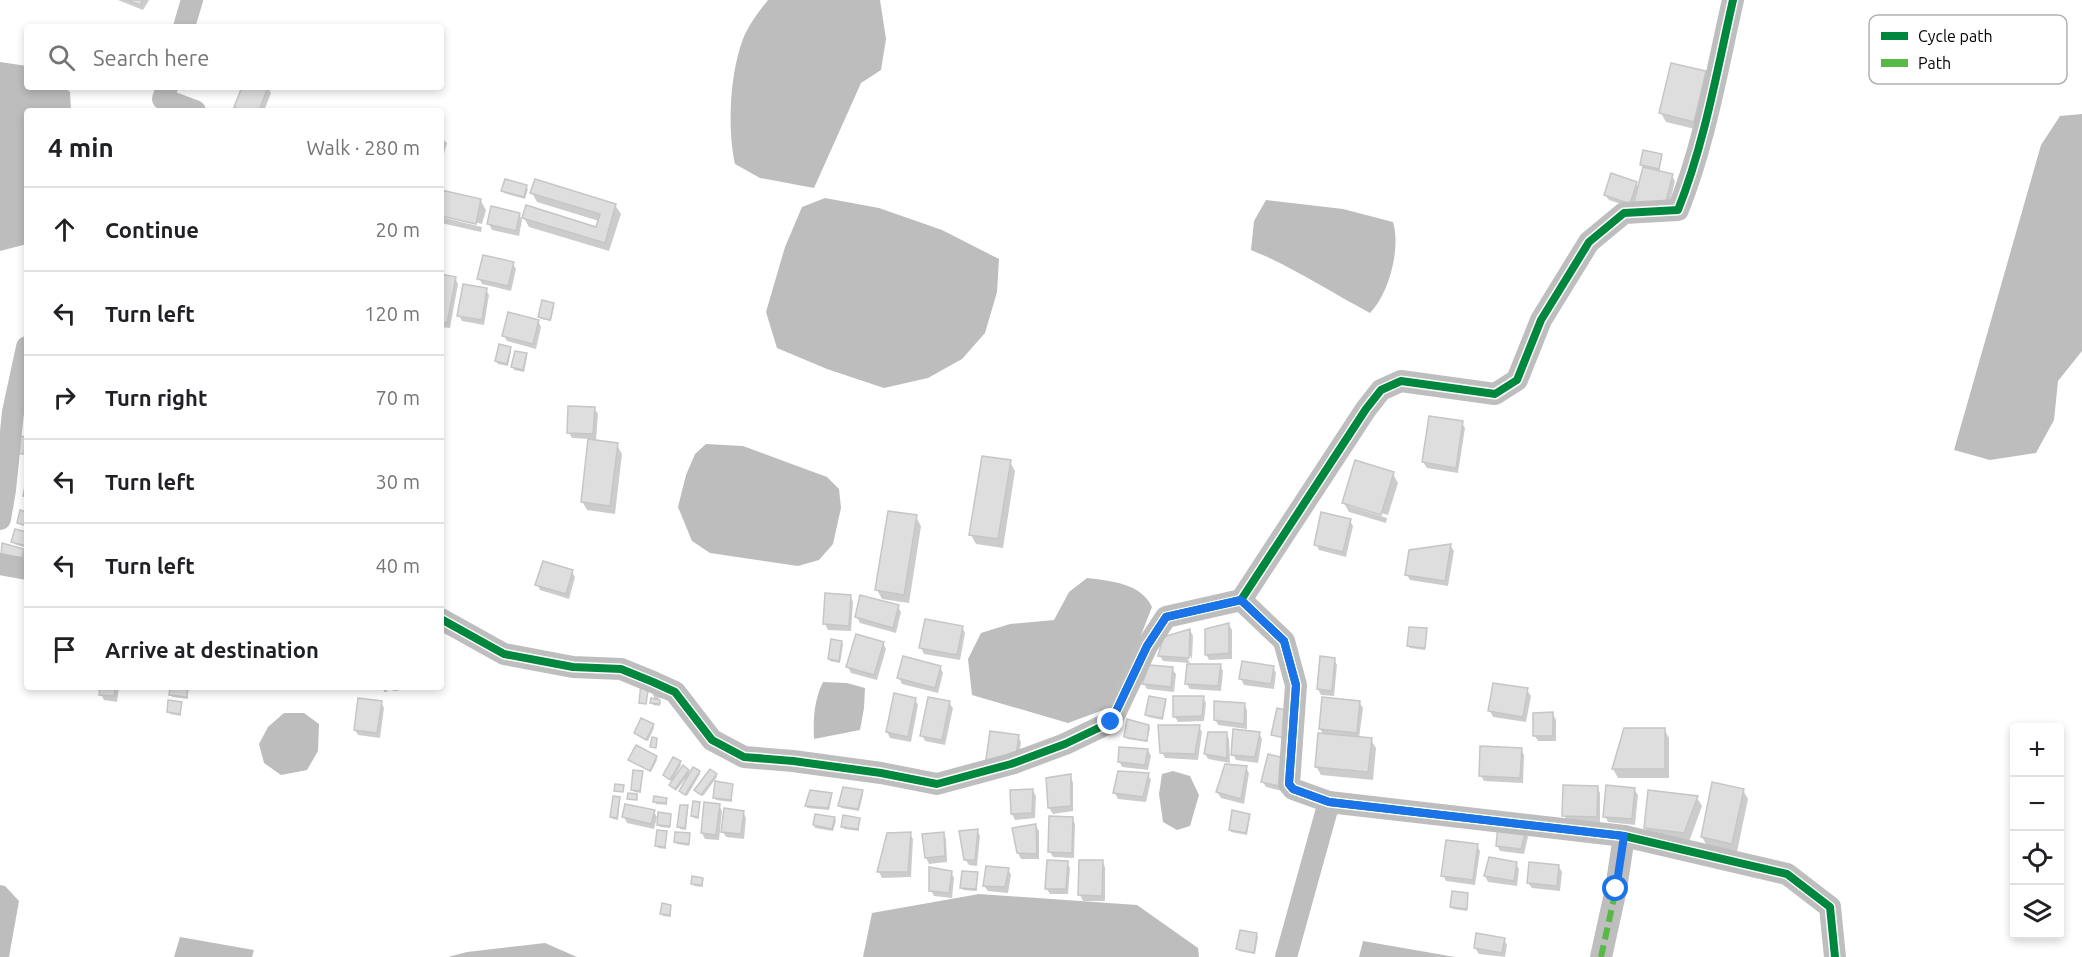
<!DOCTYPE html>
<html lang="en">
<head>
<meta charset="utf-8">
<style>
	:root { --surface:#fff; --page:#f6f6f6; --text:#202124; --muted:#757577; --line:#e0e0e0 }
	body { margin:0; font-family:Ubuntu,sans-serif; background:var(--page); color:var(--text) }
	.controls { position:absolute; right:18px; bottom:18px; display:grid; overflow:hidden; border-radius:6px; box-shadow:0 3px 9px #0003 }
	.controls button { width:54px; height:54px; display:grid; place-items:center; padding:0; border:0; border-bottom:2px solid var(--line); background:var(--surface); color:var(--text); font:30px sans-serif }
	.stop { position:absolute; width:18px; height:18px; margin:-14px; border:4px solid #1a73e8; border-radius:50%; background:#fff }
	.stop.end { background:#1a73e8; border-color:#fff; box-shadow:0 2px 6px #0008 }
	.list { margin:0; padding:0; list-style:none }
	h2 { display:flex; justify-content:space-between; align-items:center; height:78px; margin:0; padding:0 24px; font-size:26px }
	h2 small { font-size:20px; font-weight:400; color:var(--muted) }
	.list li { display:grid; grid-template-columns:39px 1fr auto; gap:18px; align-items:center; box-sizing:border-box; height:84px; padding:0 24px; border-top:2px solid var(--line) }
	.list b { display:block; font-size:22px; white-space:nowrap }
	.list em { font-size:20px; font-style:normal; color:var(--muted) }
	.icon { flex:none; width:33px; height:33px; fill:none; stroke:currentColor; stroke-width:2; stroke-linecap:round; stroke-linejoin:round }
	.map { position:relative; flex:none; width:2082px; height:957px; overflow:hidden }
	.search { position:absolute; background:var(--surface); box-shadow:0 3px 9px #0003; left:24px; top:24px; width:420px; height:66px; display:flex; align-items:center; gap:15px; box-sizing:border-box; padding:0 21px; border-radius:6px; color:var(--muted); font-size:22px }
	.panel { position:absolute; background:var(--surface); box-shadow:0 3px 9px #0003; left:24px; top:108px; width:420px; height:582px; border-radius:6px }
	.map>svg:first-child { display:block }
	.water { fill:#bdbdbd }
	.shadow { fill:#0003 }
	.building { fill:#dedede; stroke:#c6c6c6; stroke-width:1.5 }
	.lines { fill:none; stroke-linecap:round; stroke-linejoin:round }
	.minor { stroke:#bebebe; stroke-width:22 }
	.quiet { stroke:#58b947; stroke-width:6; stroke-dasharray:12 6; stroke-linecap:butt }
	.cycleway-casing { stroke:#fff; stroke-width:11 }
	.cycleway { stroke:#00873e; stroke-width:8 }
	.route { stroke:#1a73e8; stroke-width:8 }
	.key { fill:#fff; stroke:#b2b2b2; stroke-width:1.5 }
	.key-label { font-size:16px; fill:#000 }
</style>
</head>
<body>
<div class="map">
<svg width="2082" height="957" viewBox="0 0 2082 957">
	<rect width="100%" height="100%" fill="#fff"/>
	<g class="water">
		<path d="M768,0H880L886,39L881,70L861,83L814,188L760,178L735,164C727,128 730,73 743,39C748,26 759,11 768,0Z"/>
		<path d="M0,62L27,66V87H64L70,92L71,111H27V244L0,251Z"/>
		<path d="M2082,114V351L2058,381L2054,420L2036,453L1990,460L1954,450L2041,145L2060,116Z"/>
		<path d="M825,198L879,208L942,230L999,259L997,292L985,333L962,359L928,378L884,388L827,369L777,348L766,312L785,247L802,207Z"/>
		<path d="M1266,200L1343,209L1393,222C1401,248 1389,294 1370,313C1330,292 1293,267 1251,250L1254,221Z"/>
		<path d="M706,444L743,446L827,477L839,489L841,508L833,544L819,560L798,566L710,553L692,541L678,507L686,475L695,454Z"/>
		<path d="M1087,578C1111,581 1141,583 1152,607L1134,653L1106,709L1068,723L972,695L968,659L981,633L1010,624L1054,620L1069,592Z"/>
		<path d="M823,682L847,683L865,688L864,708L860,730L814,739C813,719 814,700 823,682Z"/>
		<path d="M284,713H304L319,724L318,751L307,770L281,775L264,763L259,744L268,727Z"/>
		<path d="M1173,771L1190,776L1199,795L1190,826L1177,830L1163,822L1159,794L1162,774Z"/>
		<path d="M0,885L5,886L19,901L9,957H0Z"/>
		<path d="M979,894L1137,905L1198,948L1199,957H863L872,913Z"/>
		<path d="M180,937L254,950L252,957H174Z"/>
		<path d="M1363,941L1455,957H1359Z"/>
		<path d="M545,943L577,957H448L467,952Z"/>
	</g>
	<g class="shadow">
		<path d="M118,0H149L143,10Z"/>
		<path d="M1705,72L1710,81L1699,130L1666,122L1661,113Z"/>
		<path d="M243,87H267L271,93L264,111H238L236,107Z"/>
		<path d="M441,137L447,143L441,165Z"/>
		<path d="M1661,155L1662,157L1659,172L1672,176L1675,181L1667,214L1633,208L1609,200L1605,195L1636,183L1639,189L1643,167L1642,165Z"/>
		<path d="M526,187L528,189L525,199L504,193L503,191Z"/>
		<path d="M441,192L481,201L486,210L482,224L441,214Z"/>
		<path d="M532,193L615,205L621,214L609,251L529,227L524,218L597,229L599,221L537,202Z"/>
		<path d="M519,214L522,220L519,236L492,230L489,224Z"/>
		<path d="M441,217L482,227L481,232L441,223Z"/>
		<path d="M513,264L516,269L511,291L482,284L479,278Z"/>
		<path d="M441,276L455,278L458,284L450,328L441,327Z"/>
		<path d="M486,290L489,295L484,325L462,321L459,315Z"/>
		<path d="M553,304L554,307L551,321L541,319L540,317Z"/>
		<path d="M538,321L541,327L536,349L507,341L504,336Z"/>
		<path d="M510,348L511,351L508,366L498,364L496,361Z"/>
		<path d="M526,354L527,357L524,372L514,370L513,367Z"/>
		<path d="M441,363L443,367L441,384Z"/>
		<path d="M27,398V416L22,415Z"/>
		<path d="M594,408L598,414L596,441L617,445L622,454L615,514L587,510L582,501L589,439L572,438L569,433Z"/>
		<path d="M1462,423L1465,428L1458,473L1427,468L1423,462Z"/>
		<path d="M1010,462L1015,471L1003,548L976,544L971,535Z"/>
		<path d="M1393,474L1398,483L1388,515L1349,503V506L1387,518L1386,523L1349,512L1344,503Z"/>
		<path d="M916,517L921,526L909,603L882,599L877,590Z"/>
		<path d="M1350,521L1353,526L1346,557L1319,550L1316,544Z"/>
		<path d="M27,534V548L14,544L13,542Z"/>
		<path d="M3,544L23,550L27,556L21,578L0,556Z"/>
		<path d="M1450,545L1454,551L1448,586L1410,580L1407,575Z"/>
		<path d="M572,572L575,577L569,599L540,590L537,584Z"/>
		<path d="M850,596L853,602L851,631L828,630L825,624Z"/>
		<path d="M898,607L901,612L896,633L860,623L857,617Z"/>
		<path d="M1229,625L1232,630V659L1209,660L1206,654Z"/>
		<path d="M962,627L965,633L960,660L924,654L921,648Z"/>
		<path d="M1190,630L1193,636L1192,659L1187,651L1184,652L1191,665H1220L1223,671L1221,691L1190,689L1186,683L1189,663L1163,661L1160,656Z"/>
		<path d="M1426,630L1425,650L1410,648L1408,646Z"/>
		<path d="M842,643L843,645L840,663L830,661L829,659Z"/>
		<path d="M883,643L886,649L877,680L851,673L848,667Z"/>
		<path d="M1334,659L1337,665L1334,696L1321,695L1318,689Z"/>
		<path d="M940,667L943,673L938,693L902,684L899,678Z"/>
		<path d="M1273,667L1276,673L1274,689L1244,685L1241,679Z"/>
		<path d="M1172,669L1176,674L1174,692L1147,689L1144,684Z"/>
		<path d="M101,687H119L117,702L104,700L101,694Z"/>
		<path d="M171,687H187L188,699L172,697Z"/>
		<path d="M383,687H388L387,692H384Z"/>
		<path d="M391,687H398V691H393Z"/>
		<path d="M654,690L667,699L658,698L660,706L653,705L652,703L656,701L653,695Z"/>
		<path d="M1527,690L1531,696L1526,722L1493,717L1490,711Z"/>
		<path d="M1203,698L1206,703L1204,721L1178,722L1175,717Z"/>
		<path d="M915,699L918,705L911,742L890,738L887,732Z"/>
		<path d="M1165,700L1166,703L1163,720L1148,717L1147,715Z"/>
		<path d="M381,702L384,708L380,738L358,735L355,730Z"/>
		<path d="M1359,702L1363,708L1359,738L1371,740L1376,748L1373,780L1321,775L1316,766L1324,735L1320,729Z"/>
		<path d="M181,703V716L170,714L169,712Z"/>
		<path d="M949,703L953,708L945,745L925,741L922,735Z"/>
		<path d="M1244,705L1247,710V729L1218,725L1215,719Z"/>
		<path d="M1553,714L1556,720V741H1538L1535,736Z"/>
		<path d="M653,725L654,728L648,741L635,733Z"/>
		<path d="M1148,726L1150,728L1147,742L1127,739L1126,737Z"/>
		<path d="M1199,727L1202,732L1198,760L1165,758L1162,752Z"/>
		<path d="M1664,729L1669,738V778H1618L1613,769L1625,730Z"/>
		<path d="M1226,733L1229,739L1230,763L1208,759L1205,754Z"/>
		<path d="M1259,733L1262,739L1258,763L1236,760L1233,754Z"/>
		<path d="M1018,736L1021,742L1017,774L990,771Z"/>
		<path d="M1521,749L1524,755L1523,783L1484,781L1481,776Z"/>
		<path d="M1148,750L1151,756L1148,770L1122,767L1119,761Z"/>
		<path d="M1269,756L1282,791L1266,787L1263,782Z"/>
		<path d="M656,757L657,760L651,772L630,760Z"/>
		<path d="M680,762L681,765L674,777L676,779L688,771L690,775L699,772L700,774L687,796L681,791L687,780L685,779L676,791L671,786L673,782L664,775Z"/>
		<path d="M1246,768L1249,773L1244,804L1221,798L1217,792Z"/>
		<path d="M642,773L641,793L634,792L633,790Z"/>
		<path d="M1119,773L1148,775L1151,780L1146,802L1118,799L1115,793Z"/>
		<path d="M716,775L717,777L703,796L697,792Z"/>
		<path d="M1070,776L1073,782V811L1053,814L1049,808L1048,779Z"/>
		<path d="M732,785V802L716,800L714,797Z"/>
		<path d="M1597,787L1600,793V822L1567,821L1564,815Z"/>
		<path d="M1634,789L1638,795L1635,825L1608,822L1605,816Z"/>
		<path d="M1743,790L1748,799L1737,852L1707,846L1702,837Z"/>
		<path d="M862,791L863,794L859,811L841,808L839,805Z"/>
		<path d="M1033,791L1036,796L1035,818L1015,820L1012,814Z"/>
		<path d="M1650,792L1697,798L1702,806L1689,842L1650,837L1645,828Z"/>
		<path d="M831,794L832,796L829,810L807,808L806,805Z"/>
		<path d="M619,798L620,800L618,820L613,819L611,817Z"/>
		<path d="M666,799L667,805L656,804L655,802Z"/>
		<path d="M699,804V819L694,818L692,816Z"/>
		<path d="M719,805L722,811L719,840L705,839L702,833Z"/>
		<path d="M687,807L688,809L686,830L680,829L679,827Z"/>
		<path d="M654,812L657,817L654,829L627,823L624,817Z"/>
		<path d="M743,812L746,818L744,839L726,837L723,832Z"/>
		<path d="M670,815V828L660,827L658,825Z"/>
		<path d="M1249,815L1250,817L1247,835L1231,832L1230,829Z"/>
		<path d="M835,818L836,821L833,831L815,828L814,825Z"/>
		<path d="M1072,818L1075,824L1074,858L1053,857L1050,852Z"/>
		<path d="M859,819V831L844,829L843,827Z"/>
		<path d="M1036,826L1039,831V859H1021L1018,853Z"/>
		<path d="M977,830L980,836L977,866L969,865L965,859Z"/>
		<path d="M1525,831L1528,837L1524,854L1500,851L1497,845Z"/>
		<path d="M666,833V849L658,848L657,846Z"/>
		<path d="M943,833L946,839L947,862L929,864L926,858L924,835Z"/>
		<path d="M910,834L913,839L911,877L882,878L879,872L888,835Z"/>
		<path d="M689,835V846L677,844L676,842Z"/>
		<path d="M1477,846L1480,851L1475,885L1446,881L1443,875Z"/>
		<path d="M1102,862L1105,867V901H1083L1080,895Z"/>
		<path d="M1067,863L1070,868L1068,894H1050L1046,888Z"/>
		<path d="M1516,864L1519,869L1517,886L1488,882L1485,876Z"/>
		<path d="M1559,867L1562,872L1560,891L1532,888L1528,883Z"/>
		<path d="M1008,869L1011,875L1008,893L988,891L984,886Z"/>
		<path d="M951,872L954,878L952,898L934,896L931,890Z"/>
		<path d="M977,874V891L963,890L962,887Z"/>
		<path d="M702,879L703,887L694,886L693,884Z"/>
		<path d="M1467,895V911L1453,909L1451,907Z"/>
		<path d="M670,906L671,917L663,916L662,914Z"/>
		<path d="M1256,935L1258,937L1255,954L1239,951L1238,949Z"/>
		<path d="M1504,939L1507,945L1505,957L1479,954L1475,948Z"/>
	</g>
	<g class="building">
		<path d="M127,0H143L140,5Z"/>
		<path d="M1671,63L1706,71L1694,122L1659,113Z"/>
		<path d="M242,87H268L259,111H244L234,107Z"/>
		<path d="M1643,150L1662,154L1659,169L1640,165Z"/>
		<path d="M1643,167L1673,174L1664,209L1634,202Z"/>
		<path d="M1611,173L1637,182L1630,204L1604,195Z"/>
		<path d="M505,179L527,185L524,197L501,191Z"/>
		<path d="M535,179L616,204L605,243L522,218L526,205L596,227L600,214L530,193Z"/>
		<path d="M441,190L481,199L476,224L441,216Z"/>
		<path d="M491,206L520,213L516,231L487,224Z"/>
		<path d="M483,255L514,262L508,286L477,279Z"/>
		<path d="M441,274L456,277L447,323L441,322Z"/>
		<path d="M463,284L487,288L482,320L457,316Z"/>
		<path d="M542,300L554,303L550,320L538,317Z"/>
		<path d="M508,312L539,320L533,344L502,336Z"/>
		<path d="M499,344L511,347L507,364L495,361Z"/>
		<path d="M515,351L527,353L523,370L511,367Z"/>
		<path d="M568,406L595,407L593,434L567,433Z"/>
		<path d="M1429,416L1463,421L1456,468L1422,462Z"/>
		<path d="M14,435L26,437L24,454L12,453Z"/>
		<path d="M588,439L618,443L610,506L581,502Z"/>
		<path d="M982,456L1011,460L998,539L969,535Z"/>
		<path d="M1355,460L1394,472L1381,515L1342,503Z"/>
		<path d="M27,477V497L23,496Z"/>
		<path d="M20,510L27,512V526L17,523Z"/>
		<path d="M888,511L917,515L904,595L875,590Z"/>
		<path d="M1321,512L1351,519L1343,552L1314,545Z"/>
		<path d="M15,529L27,532V546L11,542Z"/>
		<path d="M2,543L24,549L18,573L0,568Z"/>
		<path d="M1451,544L1445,581L1405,575L1409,550Z"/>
		<path d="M543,561L573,570L566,594L535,585Z"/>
		<path d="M825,593L851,595L849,626L823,624Z"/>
		<path d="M860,595L899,605L893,628L855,617Z"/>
		<path d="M925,619L963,626L957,655L919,648Z"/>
		<path d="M1229,623V653L1205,655V629Z"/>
		<path d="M1409,627L1427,628L1425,648L1407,646Z"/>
		<path d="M1190,629L1189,658L1158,656L1163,637Z"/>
		<path d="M856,634L884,642L874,675L846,667Z"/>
		<path d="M831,639L842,641L839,661L828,659Z"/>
		<path d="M903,656L941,666L935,688L897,678Z"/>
		<path d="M1320,656L1335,658L1332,691L1317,689Z"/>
		<path d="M1242,661L1274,666L1271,684L1239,679Z"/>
		<path d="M1187,664H1221L1218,686L1185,684Z"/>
		<path d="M1149,665L1173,667L1171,687L1142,684Z"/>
		<path d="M641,683L649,684L646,704L639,703Z"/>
		<path d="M1493,683L1528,688L1523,717L1488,711Z"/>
		<path d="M100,687H116L114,696L99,695Z"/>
		<path d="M170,687H188L187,697L169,695Z"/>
		<path d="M894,693L916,698L908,737L886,732Z"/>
		<path d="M1149,696L1166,699L1162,718L1145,715Z"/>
		<path d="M1173,696H1204L1202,716L1173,717Z"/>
		<path d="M928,697L950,701L942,740L920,736Z"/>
		<path d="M1322,697L1360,701L1357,733L1319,729Z"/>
		<path d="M358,698L382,701L377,733L354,730Z"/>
		<path d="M651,698L660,700V704L650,703Z"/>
		<path d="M168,700L182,702L180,714L167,712Z"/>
		<path d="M1214,701L1245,703L1244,724L1214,720Z"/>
		<path d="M1277,708L1291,711L1285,738L1271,735Z"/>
		<path d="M1553,712V736H1533V713Z"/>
		<path d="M641,718L654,724L646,740L634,733Z"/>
		<path d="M1127,719L1149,725L1147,741L1124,737Z"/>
		<path d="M1158,725H1200L1195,754L1160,753Z"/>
		<path d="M1624,728H1665V769H1612Z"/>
		<path d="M1233,729L1260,732L1255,757L1231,755Z"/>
		<path d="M990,731L1019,735L1014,769L985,766Z"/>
		<path d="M1208,732H1227V758L1204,754Z"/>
		<path d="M1318,733L1372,738L1368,772L1315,767Z"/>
		<path d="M652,737L657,738L656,748L650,747Z"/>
		<path d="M636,745L657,756L650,771L628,760Z"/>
		<path d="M1480,746L1522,748L1520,778L1479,776Z"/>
		<path d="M1119,747L1148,749L1145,765L1118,762Z"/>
		<path d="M1268,754L1285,758L1279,786L1261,782Z"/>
		<path d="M673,757L681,761L670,780L663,775Z"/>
		<path d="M1225,764L1247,766L1241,799L1216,792Z"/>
		<path d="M683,765L689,770L675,789L669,785Z"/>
		<path d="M693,767L700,771L685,795L679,791Z"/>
		<path d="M710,769L717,774L701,795L694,790Z"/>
		<path d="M633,770L643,771L640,791L631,790Z"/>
		<path d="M1118,771L1149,773L1143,797L1113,793Z"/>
		<path d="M1071,774V806L1048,808L1046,778Z"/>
		<path d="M715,781L733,784L731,800L713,798Z"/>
		<path d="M1712,782L1744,789L1732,844L1701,837Z"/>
		<path d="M615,784L624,785L623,792L614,791Z"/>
		<path d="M1563,785L1598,786L1597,817L1562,816Z"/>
		<path d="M1606,785L1635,788L1632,819L1603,817Z"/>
		<path d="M843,787L863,790L858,809L838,806Z"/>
		<path d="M1033,789L1032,813L1011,814L1010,790Z"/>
		<path d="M810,790L832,793L828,808L805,806Z"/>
		<path d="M1648,790L1698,796L1684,833L1644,828Z"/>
		<path d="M628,793L637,794V800L627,799Z"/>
		<path d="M613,796L620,797L617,818L610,817Z"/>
		<path d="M654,796L667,798L666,803L653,802Z"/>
		<path d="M693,801L700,802L698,817L691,816Z"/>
		<path d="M704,802L720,804L716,835L701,833Z"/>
		<path d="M625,804L655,810L651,824L622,817Z"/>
		<path d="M680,805H688L685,828L677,827Z"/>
		<path d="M724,808L744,811L741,834L721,832Z"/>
		<path d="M1232,810L1250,814L1246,833L1229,830Z"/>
		<path d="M658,812L671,814L670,826L657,825Z"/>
		<path d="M815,814L835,817L832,829L813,825Z"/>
		<path d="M843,815L860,818L858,829L841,827Z"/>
		<path d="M1049,816L1073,817L1072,853L1048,852Z"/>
		<path d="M1036,824L1037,854L1017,853L1012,828Z"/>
		<path d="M1498,825L1526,830L1521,849L1496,846Z"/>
		<path d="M978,829L975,860H964L959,831Z"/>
		<path d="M657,830L667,831L665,847L655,846Z"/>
		<path d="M675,832L690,833L689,844L674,842Z"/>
		<path d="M911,832L908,872H877L887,833Z"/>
		<path d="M944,832L945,856L925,858L922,834Z"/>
		<path d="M1446,840L1478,844L1473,880L1441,876Z"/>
		<path d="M1489,857L1517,862L1514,881L1484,876Z"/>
		<path d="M1047,860L1068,861L1066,889H1045Z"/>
		<path d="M1079,860H1103L1102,896L1078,895Z"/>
		<path d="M1529,862L1559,865L1557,886L1527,883Z"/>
		<path d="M986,866L1009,868L1005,887L983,886Z"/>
		<path d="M929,867L952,871L949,893L929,891Z"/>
		<path d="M962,871L978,872L976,889L960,888Z"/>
		<path d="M692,876L703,878L702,885L691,884Z"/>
		<path d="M1452,891L1468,893L1467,909L1450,907Z"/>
		<path d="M662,903L671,905L670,915L660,914Z"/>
		<path d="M1240,930L1257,933L1254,953L1236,949Z"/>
		<path d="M1476,933L1505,938L1502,953L1474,948Z"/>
	</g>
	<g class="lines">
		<g class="minor">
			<path d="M184,27L192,0"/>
			<path d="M167,87L163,99L195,111"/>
			<path d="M0,519L5,490L13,412L27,347"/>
			<path d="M0,564L27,569"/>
			<path d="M1241,600L1284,641L1296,685L1289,784L1293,789L1329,802L1624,836L1787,874L1830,907L1835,957"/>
			<path d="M441,619L504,654L573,667L621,669L653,682L675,692L712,740L744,757L793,761L881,773L937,784L1011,764L1065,744L1111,722L1147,646L1166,617L1241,600L1366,409L1381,390L1401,381L1495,394L1517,380L1541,320L1589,242L1624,213L1678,210C1705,142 1717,70 1733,0"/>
			<path d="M1286,957L1329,802"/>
			<path d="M1601,957L1616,889L1624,836"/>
		</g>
		<path class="quiet" d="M1601,957L1616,889L1624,836"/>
		<defs>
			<g id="cycleway">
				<path d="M1241,600L1284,641L1296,685L1289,784L1293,789L1329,802L1624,836L1787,874L1830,907L1835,957"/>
				<path d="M441,619L504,654L573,667L621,669L653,682L675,692L712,740L744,757L793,761L881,773L937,784L1011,764L1065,744L1111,722L1147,646L1166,617L1241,600L1366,409L1381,390L1401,381L1495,394L1517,380L1541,320L1589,242L1624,213L1678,210C1705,142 1717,70 1733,0"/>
			</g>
		</defs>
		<use href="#cycleway" class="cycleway-casing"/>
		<use href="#cycleway" class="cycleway"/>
	</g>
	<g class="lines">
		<path class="route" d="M1111,722L1147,646L1166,617L1241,600L1284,641L1296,685L1289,784L1293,789L1329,802L1624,836L1616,889"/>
	</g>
	<rect x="1869" y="15" width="198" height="69" rx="9" class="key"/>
	<rect x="1881" y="32" width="27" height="8" fill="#00873e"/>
	<rect x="1881" y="59" width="27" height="8" fill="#58b947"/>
	<g class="key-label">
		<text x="1918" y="42">Cycle path</text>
		<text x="1918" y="69">Path</text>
	</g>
</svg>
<div class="controls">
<button>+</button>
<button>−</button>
<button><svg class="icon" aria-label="locate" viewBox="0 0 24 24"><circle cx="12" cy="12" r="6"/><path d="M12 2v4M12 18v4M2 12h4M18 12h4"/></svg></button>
<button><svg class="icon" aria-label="layers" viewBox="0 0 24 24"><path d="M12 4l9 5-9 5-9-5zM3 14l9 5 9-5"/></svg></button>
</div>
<div class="stop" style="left:1616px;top:889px"></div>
<div class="stop end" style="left:1111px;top:722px"></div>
<div class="search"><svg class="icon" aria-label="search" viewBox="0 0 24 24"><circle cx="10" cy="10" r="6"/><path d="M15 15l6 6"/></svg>Search here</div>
<section class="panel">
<h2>4 min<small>Walk · 280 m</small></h2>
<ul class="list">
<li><svg class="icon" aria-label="ahead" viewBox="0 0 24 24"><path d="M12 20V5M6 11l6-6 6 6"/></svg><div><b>Continue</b></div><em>20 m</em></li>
<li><svg class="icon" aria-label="left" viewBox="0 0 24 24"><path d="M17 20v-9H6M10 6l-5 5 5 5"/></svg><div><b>Turn left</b></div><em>120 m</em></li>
<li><svg class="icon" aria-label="right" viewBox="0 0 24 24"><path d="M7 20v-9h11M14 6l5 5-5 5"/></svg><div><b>Turn right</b></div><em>70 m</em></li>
<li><svg class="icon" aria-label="left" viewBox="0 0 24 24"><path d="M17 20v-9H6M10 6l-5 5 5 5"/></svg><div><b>Turn left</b></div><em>30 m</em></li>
<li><svg class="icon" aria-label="left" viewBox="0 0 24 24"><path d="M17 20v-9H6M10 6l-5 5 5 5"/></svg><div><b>Turn left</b></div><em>40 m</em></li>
<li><svg class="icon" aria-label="arrive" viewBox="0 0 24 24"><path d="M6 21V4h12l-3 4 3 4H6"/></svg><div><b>Arrive at destination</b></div></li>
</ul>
</section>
</div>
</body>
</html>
